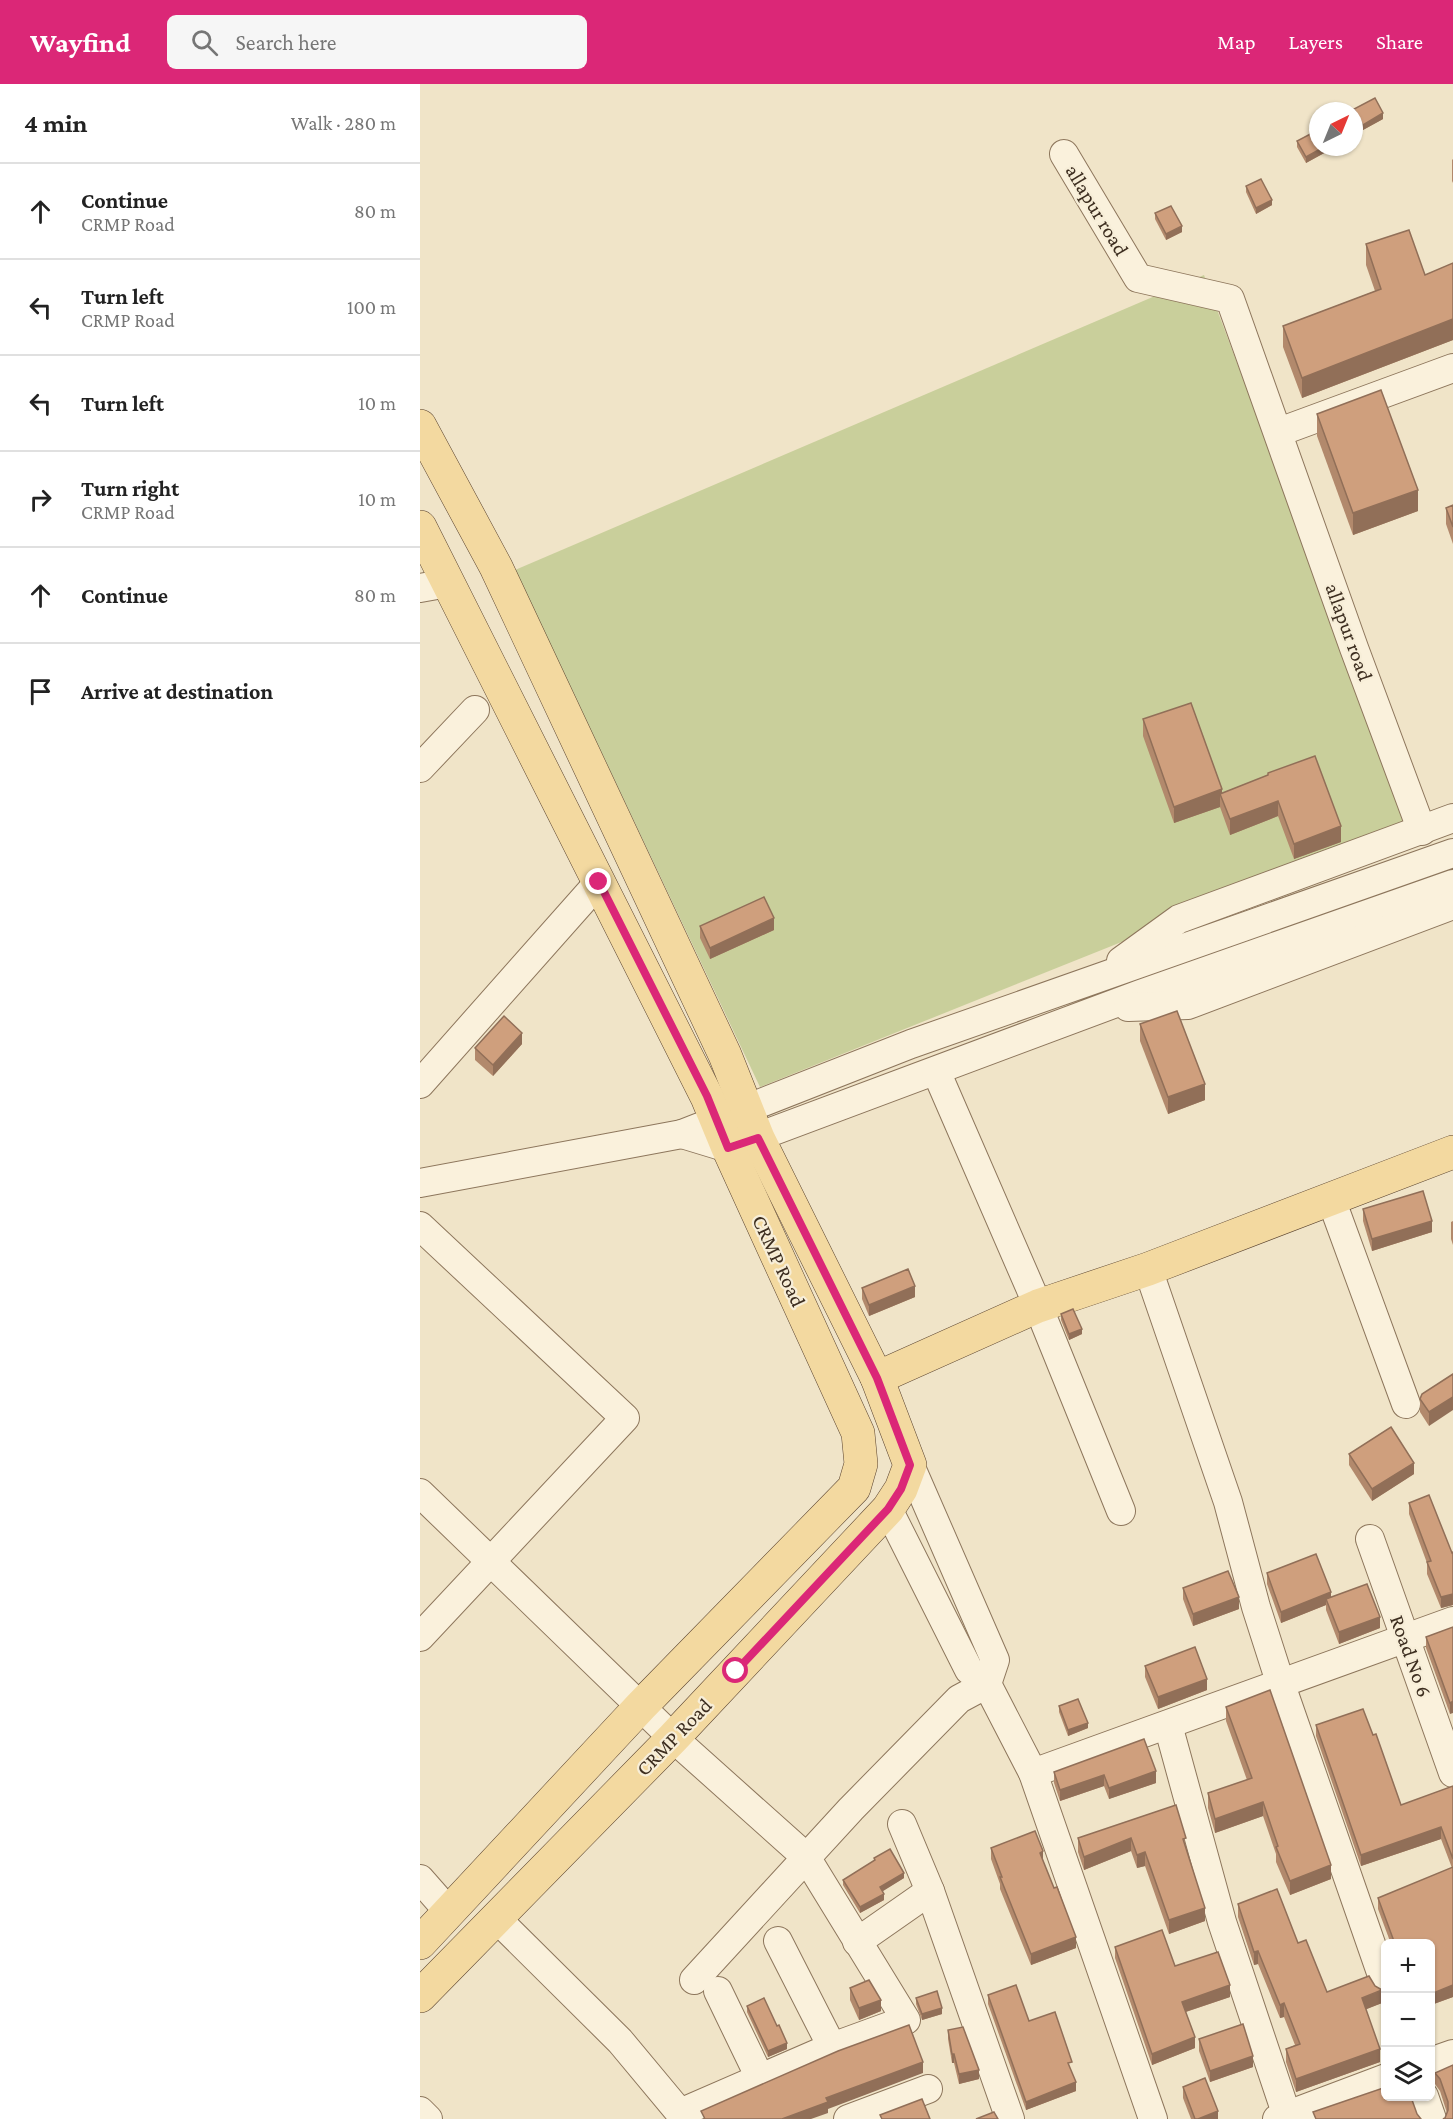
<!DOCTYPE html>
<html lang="en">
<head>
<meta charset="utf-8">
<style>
	:root { --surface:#fff; --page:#f6f6f6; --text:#222; --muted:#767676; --line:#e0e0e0; --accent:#db2777 }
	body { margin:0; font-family:"Crimson Pro",serif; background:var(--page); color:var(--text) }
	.controls { position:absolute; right:18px; bottom:18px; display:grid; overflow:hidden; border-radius:9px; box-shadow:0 2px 4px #0004 }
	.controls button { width:54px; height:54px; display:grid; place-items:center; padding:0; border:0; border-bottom:2px solid var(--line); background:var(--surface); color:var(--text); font:30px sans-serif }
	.compass { position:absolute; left:889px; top:18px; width:54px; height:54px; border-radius:50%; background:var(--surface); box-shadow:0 2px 4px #0004; rotate:43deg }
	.stop { position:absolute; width:18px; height:18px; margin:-14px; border:4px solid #db2777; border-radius:50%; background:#fff }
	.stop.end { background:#db2777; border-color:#fff; box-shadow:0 2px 6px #0008 }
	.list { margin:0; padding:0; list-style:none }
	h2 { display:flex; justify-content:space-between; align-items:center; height:78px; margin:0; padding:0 24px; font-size:26px }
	h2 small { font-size:20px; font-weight:400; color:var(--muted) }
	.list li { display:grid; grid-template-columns:39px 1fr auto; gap:18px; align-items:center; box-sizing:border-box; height:96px; padding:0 24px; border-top:2px solid var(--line) }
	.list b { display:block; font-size:22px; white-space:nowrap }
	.list p { margin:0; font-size:20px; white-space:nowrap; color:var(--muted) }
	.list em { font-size:20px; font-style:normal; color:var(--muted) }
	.icon { flex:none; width:33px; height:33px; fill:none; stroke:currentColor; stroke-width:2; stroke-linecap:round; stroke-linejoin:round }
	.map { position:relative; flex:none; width:1033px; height:2035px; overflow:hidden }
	header { display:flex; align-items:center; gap:36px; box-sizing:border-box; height:84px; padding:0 30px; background:var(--accent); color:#fff }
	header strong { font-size:28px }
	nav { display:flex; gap:33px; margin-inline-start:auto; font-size:21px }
	.search { width:420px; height:54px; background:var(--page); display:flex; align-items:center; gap:15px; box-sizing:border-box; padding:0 21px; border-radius:9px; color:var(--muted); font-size:22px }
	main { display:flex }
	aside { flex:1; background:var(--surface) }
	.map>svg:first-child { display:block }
	.green { fill:#c9cf9b }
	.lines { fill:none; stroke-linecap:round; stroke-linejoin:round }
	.minor-casing { stroke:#8d765c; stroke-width:30 }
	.major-casing { stroke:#5b4430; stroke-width:34 }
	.minor { stroke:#faf1dc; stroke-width:28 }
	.major { stroke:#f3d9a0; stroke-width:33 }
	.wall { fill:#b2896c }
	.shaded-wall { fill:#916f58 }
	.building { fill:#cf9f7d; stroke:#916f58; stroke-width:1.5 }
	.route { stroke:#db2777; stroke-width:8 }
	.labels { text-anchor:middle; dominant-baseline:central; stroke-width:4.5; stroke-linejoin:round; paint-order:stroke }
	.street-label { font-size:21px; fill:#3d2e20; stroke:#f7eed8 }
</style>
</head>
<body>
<header>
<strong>Wayfind</strong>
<div class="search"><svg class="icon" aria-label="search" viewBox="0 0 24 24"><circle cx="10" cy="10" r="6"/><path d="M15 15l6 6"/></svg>Search here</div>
<nav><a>Map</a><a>Layers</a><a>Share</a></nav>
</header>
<main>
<aside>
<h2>4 min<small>Walk · 280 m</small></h2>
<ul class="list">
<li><svg class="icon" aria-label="ahead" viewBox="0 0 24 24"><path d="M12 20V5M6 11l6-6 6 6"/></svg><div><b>Continue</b><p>CRMP Road</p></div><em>80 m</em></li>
<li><svg class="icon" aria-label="left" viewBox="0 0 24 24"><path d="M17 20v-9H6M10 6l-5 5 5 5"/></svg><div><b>Turn left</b><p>CRMP Road</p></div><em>100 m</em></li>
<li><svg class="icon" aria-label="left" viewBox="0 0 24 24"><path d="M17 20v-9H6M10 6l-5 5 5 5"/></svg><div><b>Turn left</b></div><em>10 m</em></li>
<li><svg class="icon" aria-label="right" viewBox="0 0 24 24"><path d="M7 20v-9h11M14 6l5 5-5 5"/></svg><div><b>Turn right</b><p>CRMP Road</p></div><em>10 m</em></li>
<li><svg class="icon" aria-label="ahead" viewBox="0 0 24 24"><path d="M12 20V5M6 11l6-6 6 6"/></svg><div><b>Continue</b></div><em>80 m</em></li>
<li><svg class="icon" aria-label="arrive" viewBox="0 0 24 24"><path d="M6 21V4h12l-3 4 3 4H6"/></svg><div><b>Arrive at destination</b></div></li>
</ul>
</aside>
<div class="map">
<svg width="1033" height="2035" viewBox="0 0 1033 2035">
	<rect width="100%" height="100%" fill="#f0e4c8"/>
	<path class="green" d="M784,191L991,742L340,1003L95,486Z"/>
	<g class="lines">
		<defs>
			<g id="minor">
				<path d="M644,70L718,194L810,215L934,564L1002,747"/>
				<path d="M859,348L1033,284"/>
				<path d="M0,504L28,499"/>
				<path d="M0,684L55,626"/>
				<path d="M1033,769L491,960L262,1050L308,1064L720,910L1033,800"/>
				<path d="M701,877L759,835L1033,734"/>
				<path d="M708,923L768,921L1033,821"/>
				<path d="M516,987L618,1222L701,1427"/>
				<path d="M0,1000L179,798"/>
				<path d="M0,1099L262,1050"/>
				<path d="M911,1115L986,1320"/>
				<path d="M0,1142L205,1334L0,1553"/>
				<path d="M728,1185L808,1418L836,1523L861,1601L966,1903"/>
				<path d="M0,1409L253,1654L386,1773L486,1936L412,1963L260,2029L262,2035"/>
				<path d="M468,1425L549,1586L567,1600L613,1689L733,2035"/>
				<path d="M950,1455L1033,1689"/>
				<path d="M748,1641L802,1838L868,2035"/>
				<path d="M613,1689L1033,1537"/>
				<path d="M482,1740L510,1807L590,2035"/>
				<path d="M0,1795L29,1828"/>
				<path d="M77,1835L200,1957L260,2029"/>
				<path d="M358,1857L412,1963"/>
				<path d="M437,1858L510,1807"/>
				<path d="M274,1896L431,1725L539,1615L567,1600L575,1576L490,1381"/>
				<path d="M298,1907L340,1994"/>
				<path d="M1010,1978L1033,1970"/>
				<path d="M1004,2012L1012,2035"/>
				<path d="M0,2027L8,2035"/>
				<path d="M428,2035L508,2005"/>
				<path d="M857,2035L966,1994"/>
			</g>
			<g id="major">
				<path d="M0,342L76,483L305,971L338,1054L457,1294L490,1381L481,1405L468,1425L253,1654L0,1912"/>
				<path d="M0,443L287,1013L308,1064L438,1349L441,1380L434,1404L221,1622L0,1859"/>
				<path d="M457,1294L618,1222L728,1185L1033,1068"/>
			</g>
		</defs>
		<use href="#minor" class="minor-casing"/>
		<use href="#major" class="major-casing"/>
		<use href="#minor" class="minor"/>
		<use href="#major" class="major"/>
	</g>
	<g class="wall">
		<path d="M934,25L963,35L943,46L934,31Z"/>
		<path d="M877,57L906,63V68L886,79L877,63Z"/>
		<path d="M1033,75V99L1032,97V76Z"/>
		<path d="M826,102L852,121L836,130L826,108Z"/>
		<path d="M735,129L762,148L746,156L735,135Z"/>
		<path d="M946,160L1005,191L1033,179V256L882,314L863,263V242L955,207L946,181Z"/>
		<path d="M897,330L998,427L933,451L897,352Z"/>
		<path d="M1033,421V460L1026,440V424Z"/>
		<path d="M723,635L802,709L848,691V689L921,758L874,775L858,732L810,751L800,723L754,739L723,652Z"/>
		<path d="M280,842L354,846L290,875L280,854Z"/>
		<path d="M720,940L785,1016L748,1030L720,957Z"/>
		<path d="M102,960L73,992L55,976V964Z"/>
		<path d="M943,1125L1012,1148L952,1167L943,1137Z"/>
		<path d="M1033,1137V1161L1031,1155V1138Z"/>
		<path d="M442,1204L495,1213L449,1232L442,1215Z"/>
		<path d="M641,1230L662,1250L649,1256L641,1236Z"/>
		<path d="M1033,1290L1009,1342L1000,1328V1315Z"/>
		<path d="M929,1370L994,1390L952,1417L929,1381Z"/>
		<path d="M989,1419L1032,1469L1033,1468V1521L1021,1524L1007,1490V1479L989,1430Z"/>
		<path d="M847,1489L911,1513L960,1544L919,1560L906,1526V1521L861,1539L847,1500Z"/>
		<path d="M763,1504L819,1525L773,1542L763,1515Z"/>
		<path d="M1033,1543L1030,1630L1006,1564V1553Z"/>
		<path d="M725,1582L787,1606L738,1625L725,1593Z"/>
		<path d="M639,1622L668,1644L648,1652L639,1628Z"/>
		<path d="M806,1623L911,1795L870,1811L856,1778V1770L843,1732L795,1749L788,1724V1709L827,1696L806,1637Z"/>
		<path d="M896,1641L953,1651L981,1721L1033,1702V1913L1011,1921V1860H971L958,1825V1814L1032,1784L1021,1755L941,1782L896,1652Z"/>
		<path d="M736,1687V1699L689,1715L684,1702L640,1717L634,1699V1688Z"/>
		<path d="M756,1721L766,1763L785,1837L749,1850L725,1782L717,1784L711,1767L664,1786L658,1768V1754Z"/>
		<path d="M571,1764L623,1778L656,1864L611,1881L580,1805V1800L571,1775Z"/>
		<path d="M454,1774L484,1794L462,1807L464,1816L440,1829L423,1801V1796L454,1777Z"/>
		<path d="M818,1820L878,1859L907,1908L962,1919L946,1925L960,1978L876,2008L866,1978V1965L875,1961L864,1933L860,1934L838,1880L834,1881L818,1833Z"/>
		<path d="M695,1863L755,1882L810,1913L766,1928L775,1964L732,1981L695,1874Z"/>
		<path d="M430,1904L461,1927L439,1936L430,1916Z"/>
		<path d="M568,1911L609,1937L656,2007L606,2026L568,1920Z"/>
		<path d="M496,1914L522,1930L502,1936L496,1920Z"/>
		<path d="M327,1922L357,1942L367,1965L348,1973L327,1928Z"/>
		<path d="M528,1946L559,1995L539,2000L534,1979H532L528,1955Z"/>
		<path d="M779,1955L833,1983L790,1998L779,1967Z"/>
		<path d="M1033,1981V2035L1025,2034L1027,2029L1020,2007L1015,2000V1989Z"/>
		<path d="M763,2003L798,2035H771L763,2014Z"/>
	</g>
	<g class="shaded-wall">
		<path d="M963,29V35L943,46V41Z"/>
		<path d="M904,63H906V68L886,79V73Z"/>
		<path d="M852,116V121L836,130V124Z"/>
		<path d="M762,142V148L746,156V150Z"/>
		<path d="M1033,235V256L882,314V294Z"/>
		<path d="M998,406V427L933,451V429Z"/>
		<path d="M802,705V714L800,710V723L754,739V723Z"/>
		<path d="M858,717V732L810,751V735Z"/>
		<path d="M921,742V758L874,775V760Z"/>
		<path d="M354,834V846L290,875V864Z"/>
		<path d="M102,949V960L73,992V981Z"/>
		<path d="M785,1000V1016L748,1030V1013Z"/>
		<path d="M1012,1137V1148L952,1167V1155Z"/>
		<path d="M495,1202V1213L449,1232V1221Z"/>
		<path d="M662,1245V1250L649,1256V1250Z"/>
		<path d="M1033,1313V1326L1009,1342V1328Z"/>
		<path d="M994,1379V1390L952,1417V1405Z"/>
		<path d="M911,1508V1519L906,1515V1521L861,1539V1528Z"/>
		<path d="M1033,1510V1521L1021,1524V1513Z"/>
		<path d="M819,1513V1525L773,1542V1530Z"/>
		<path d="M960,1533V1544L919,1560V1548Z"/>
		<path d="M787,1595V1606L738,1625V1613Z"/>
		<path d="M1033,1617V1629L1030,1630V1619Z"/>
		<path d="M668,1639V1644L648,1652V1646Z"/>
		<path d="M736,1687V1699L689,1715V1704Z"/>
		<path d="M684,1691V1702L640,1717V1706Z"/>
		<path d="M843,1718V1732L795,1749V1735Z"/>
		<path d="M1021,1743V1755L941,1782V1771Z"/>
		<path d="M711,1754V1767L664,1786V1773Z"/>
		<path d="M623,1767V1778L620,1769Z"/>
		<path d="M725,1768V1782L717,1784V1771Z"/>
		<path d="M911,1781V1795L870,1811V1797Z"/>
		<path d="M484,1789V1794L460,1809V1803Z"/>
		<path d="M464,1810V1816L440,1829V1823Z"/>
		<path d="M785,1824V1837L749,1850V1836Z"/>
		<path d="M656,1853V1864L611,1881V1870Z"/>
		<path d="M838,1867V1880L834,1881V1868Z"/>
		<path d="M810,1901V1913L762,1929V1918Z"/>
		<path d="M1033,1901V1913L1011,1921V1910Z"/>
		<path d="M962,1906V1919L942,1927V1914Z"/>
		<path d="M461,1916V1927L439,1936V1924Z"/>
		<path d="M864,1919V1933L860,1934V1921Z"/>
		<path d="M522,1924V1930L502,1936V1930Z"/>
		<path d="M775,1953V1964L732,1981V1970Z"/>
		<path d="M367,1959V1965L348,1973V1967Z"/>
		<path d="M960,1965V1978L876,2008V1995Z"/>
		<rect x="532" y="1970" width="2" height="9"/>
		<path d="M833,1972V1983L790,1998V1987Z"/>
		<path d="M503,1978V1989L408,2025V2029L391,2035H362L406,2014Z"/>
		<path d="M559,1986V1995L539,2000V1990Z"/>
		<path d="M656,1998V2007L606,2026V2018Z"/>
		<path d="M798,2027V2035H778Z"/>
	</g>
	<g class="building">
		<path d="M955,14L963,29L943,41L934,25Z"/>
		<path d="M898,46V63H904L886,73L877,57Z"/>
		<path d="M841,95L852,116L836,124L826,102Z"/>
		<path d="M751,122L762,142L746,150L735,129Z"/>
		<path d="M989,146L1005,191L1033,179V235L882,294L863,242L961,205L946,160Z"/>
		<path d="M961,306L998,406L933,429L897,330Z"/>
		<path d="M1033,421V443L1026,424Z"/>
		<path d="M771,619L802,705L754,723L723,635Z"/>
		<path d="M895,672L921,742L874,760L858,717L810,735L800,710L848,691V689Z"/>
		<path d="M344,813L354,834L290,864L280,842Z"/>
		<path d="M757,927L785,1000L748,1013L720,940Z"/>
		<path d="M84,932L102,949L73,981L55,964Z"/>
		<path d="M1003,1107L1012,1137L952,1155L943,1125Z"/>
		<path d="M488,1185L495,1202L449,1221L442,1204Z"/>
		<path d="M653,1225L662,1245L649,1250L641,1230Z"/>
		<path d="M1033,1290V1313L1009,1328L1000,1315L1002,1310Z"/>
		<path d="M971,1343L994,1379L952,1405L929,1370Z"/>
		<path d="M1009,1411L1032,1469L1033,1468V1510L1021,1513L1007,1478L1011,1477L989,1419Z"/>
		<path d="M896,1470L911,1508L861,1528L847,1489Z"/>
		<path d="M808,1487L819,1513L773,1530L763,1504Z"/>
		<path d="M947,1500L960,1533L919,1548L906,1515Z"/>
		<path d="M1033,1543V1617L1030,1619L1006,1553Z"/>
		<path d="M775,1563L787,1595L738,1613L725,1582Z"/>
		<path d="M850,1606L911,1781L870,1797L856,1763L858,1762L843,1718L795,1735L788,1709L832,1694L806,1623Z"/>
		<path d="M658,1615L668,1639L648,1646L639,1622Z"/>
		<path d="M943,1625L953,1651L956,1650L981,1721L1033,1702V1775L1021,1743L941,1771L896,1641Z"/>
		<path d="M724,1655L736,1687L689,1704L684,1691L640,1706L634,1688Z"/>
		<path d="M756,1721L766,1754L763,1755L785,1824L749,1836L725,1768L717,1771L711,1754L664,1773L658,1754Z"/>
		<path d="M615,1747L623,1767L620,1769L634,1804L637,1803L656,1853L611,1870L580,1793H582L571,1764Z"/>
		<path d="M470,1765L484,1789L460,1803L464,1810L440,1823L423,1796L455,1776L454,1774Z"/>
		<path d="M1033,1783V1901L1011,1910V1860H975L958,1814Z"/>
		<path d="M857,1805L878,1859L886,1856L907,1908L949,1892L955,1902L962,1906L942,1914L960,1965L876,1995L866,1965L880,1960L864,1919L860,1921L838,1867L834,1868L818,1820Z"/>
		<path d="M742,1846L755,1882L798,1868L810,1901L762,1918L775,1953L732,1970L695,1863Z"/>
		<path d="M449,1896L461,1916L439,1924L430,1904Z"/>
		<path d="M596,1901L609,1937L635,1928L652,1978L648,1979L656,1998L606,2018L568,1911Z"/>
		<path d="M517,1907L522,1924L502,1930L496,1914Z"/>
		<path d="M344,1914L357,1942L359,1941L367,1959L348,1967L327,1922Z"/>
		<path d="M823,1940L833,1972L790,1987L779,1955Z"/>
		<path d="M489,1941L503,1978L406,2014L408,2018L362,2035H285L281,2027L418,1967Z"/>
		<path d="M543,1943L559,1986L539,1990L534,1970H532L528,1946Z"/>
		<path d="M1033,1981V2035H1023L1025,2034L1028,2026V2018L1020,1995L1015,1989Z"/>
		<path d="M785,1994L798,2027L778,2035H775L763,2003Z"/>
		<path d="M966,2003V2013H991L997,2030L1001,2035H896L893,2028Z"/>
		<path d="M502,2015L510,2035H462L460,2031Z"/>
		<path d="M574,2028L578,2035H556Z"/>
	</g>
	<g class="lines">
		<path class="route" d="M179,798L287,1012L308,1064L338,1054L457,1294L490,1381L481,1405L468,1425L316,1587"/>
	</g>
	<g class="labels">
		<g class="street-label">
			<text transform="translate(677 126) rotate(59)">allapur road</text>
			<text transform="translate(929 548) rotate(70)">allapur road</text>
			<text transform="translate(359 1177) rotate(65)">CRMP Road</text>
			<text transform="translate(991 1572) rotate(70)">Road No 6</text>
			<text transform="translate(254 1653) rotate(-46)">CRMP Road</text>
		</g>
	</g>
</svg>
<div class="controls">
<button>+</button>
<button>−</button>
<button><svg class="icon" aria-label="layers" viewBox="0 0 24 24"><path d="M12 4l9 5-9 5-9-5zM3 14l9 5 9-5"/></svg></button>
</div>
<svg class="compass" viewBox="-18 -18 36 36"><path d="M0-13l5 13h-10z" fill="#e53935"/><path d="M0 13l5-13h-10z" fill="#767676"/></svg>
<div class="stop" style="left:316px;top:1587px"></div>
<div class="stop end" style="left:179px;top:798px"></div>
</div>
</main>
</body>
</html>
